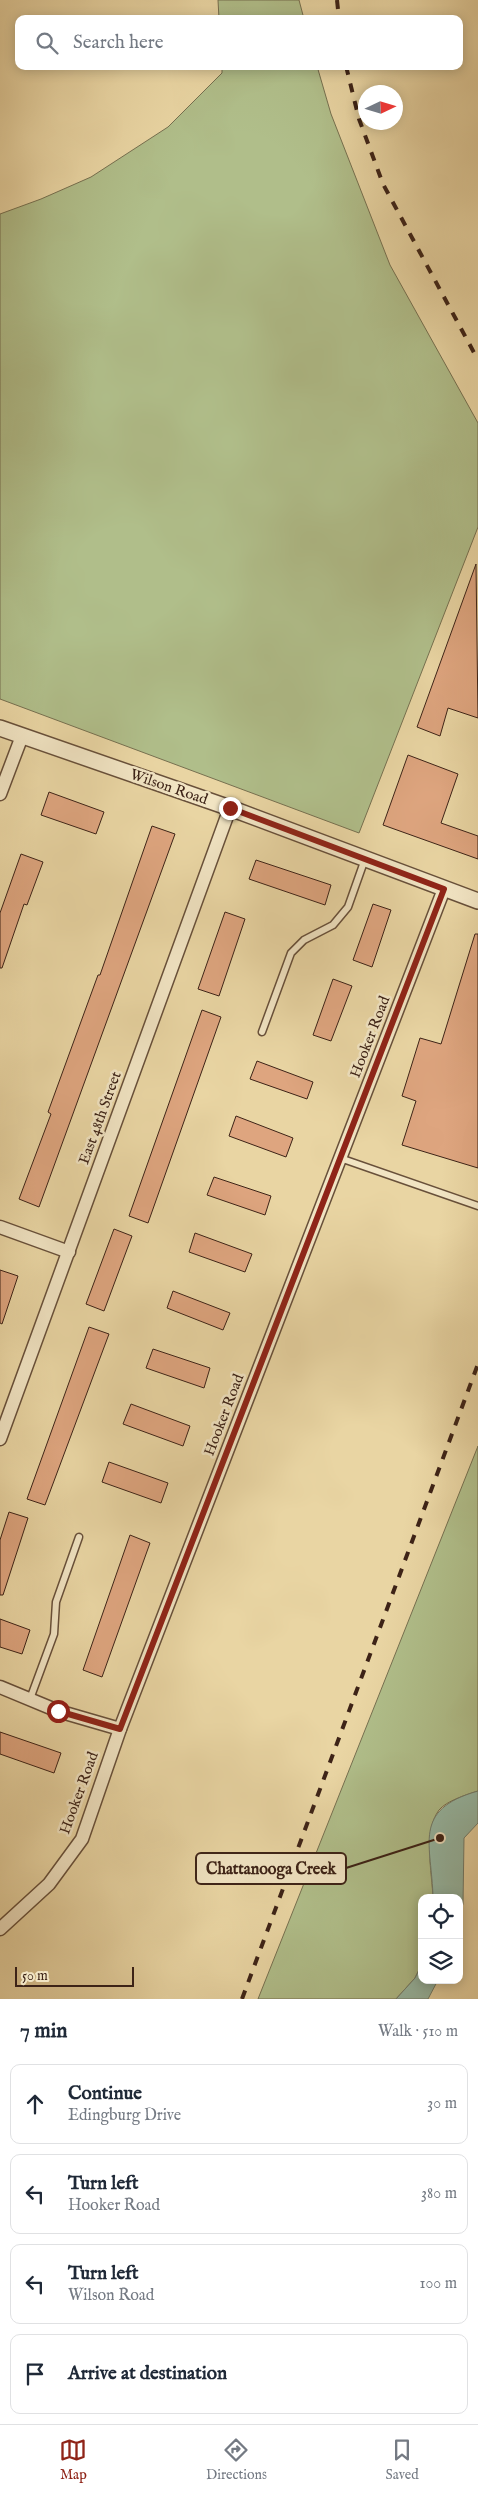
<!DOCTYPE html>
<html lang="en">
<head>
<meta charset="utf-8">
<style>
	:root { --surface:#fff; --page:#f6f6f7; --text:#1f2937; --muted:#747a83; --line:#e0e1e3; --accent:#8f2418 }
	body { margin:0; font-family:"IM FELL English",serif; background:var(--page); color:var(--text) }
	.controls { position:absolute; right:15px; bottom:15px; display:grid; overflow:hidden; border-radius:10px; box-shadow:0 2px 12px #0003 }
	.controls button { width:45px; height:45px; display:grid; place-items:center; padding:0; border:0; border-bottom:1px solid var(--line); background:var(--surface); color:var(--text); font:25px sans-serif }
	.compass { position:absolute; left:358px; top:85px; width:45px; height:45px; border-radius:50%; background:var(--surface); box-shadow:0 2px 12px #0003; rotate:86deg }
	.scale { position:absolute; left:15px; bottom:12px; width:119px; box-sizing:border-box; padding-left:5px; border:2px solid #3d2317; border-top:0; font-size:14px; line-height:18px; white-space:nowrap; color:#3d2317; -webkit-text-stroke:4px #f1e4c3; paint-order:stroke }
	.stop { position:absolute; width:15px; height:15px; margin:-11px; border:4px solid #8f2418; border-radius:50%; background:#fff }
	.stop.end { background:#8f2418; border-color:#fff; box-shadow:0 1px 5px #0008 }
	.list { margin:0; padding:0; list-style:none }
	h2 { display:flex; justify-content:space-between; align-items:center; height:65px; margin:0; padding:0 20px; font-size:21px }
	h2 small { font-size:16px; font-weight:400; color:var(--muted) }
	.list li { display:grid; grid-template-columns:32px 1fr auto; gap:15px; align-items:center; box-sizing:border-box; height:80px; margin:0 10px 10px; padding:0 10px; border:1px solid var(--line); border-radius:10px }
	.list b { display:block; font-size:19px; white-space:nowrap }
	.list p { margin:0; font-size:16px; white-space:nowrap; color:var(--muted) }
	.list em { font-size:16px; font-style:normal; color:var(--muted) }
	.icon { flex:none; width:28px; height:28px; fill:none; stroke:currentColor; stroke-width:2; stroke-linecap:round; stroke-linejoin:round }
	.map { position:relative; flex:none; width:478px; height:1999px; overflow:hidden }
	.search { position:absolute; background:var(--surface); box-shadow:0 2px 12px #0003; left:15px; right:15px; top:15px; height:55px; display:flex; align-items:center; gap:12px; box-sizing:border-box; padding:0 18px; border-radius:10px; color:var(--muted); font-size:19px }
	.sheet { height:425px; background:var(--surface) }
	nav { display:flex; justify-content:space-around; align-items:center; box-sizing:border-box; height:70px; border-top:1px solid var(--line); background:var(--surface); font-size:14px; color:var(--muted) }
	nav a { display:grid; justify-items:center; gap:2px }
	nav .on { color:var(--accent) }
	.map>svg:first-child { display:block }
	.green { fill:#b0be8a; stroke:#767050 }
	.water { fill:#97b9a5; stroke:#737d6c }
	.building { fill:#dea57f; stroke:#3d2317 }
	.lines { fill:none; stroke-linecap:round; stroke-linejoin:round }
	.service-casing { stroke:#68503a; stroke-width:9 }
	.minor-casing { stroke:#68503a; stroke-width:15 }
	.tertiary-casing { stroke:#68503a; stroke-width:18 }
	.service { stroke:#f1e4c3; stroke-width:6 }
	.minor { stroke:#f1e4c3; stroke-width:12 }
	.tertiary { stroke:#f1e4c3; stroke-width:15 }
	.rail { stroke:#3d2317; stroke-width:4; stroke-dasharray:9 9; stroke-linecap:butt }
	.route { stroke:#8f2418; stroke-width:6 }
	.labels { text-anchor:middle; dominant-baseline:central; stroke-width:5; stroke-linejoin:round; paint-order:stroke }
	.street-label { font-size:15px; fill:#3d2317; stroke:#f1e4c3 }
	.leader { fill:none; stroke:#3d2317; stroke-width:2 }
	.callout-dot { fill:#3d2317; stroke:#f1e4c3; stroke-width:2 }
	.callout { fill:#f1e4c3; stroke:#3d2317; stroke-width:2 }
	.callout-label { font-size:16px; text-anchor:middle; font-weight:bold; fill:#3d2317 }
</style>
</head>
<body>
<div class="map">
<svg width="478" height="1999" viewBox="0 0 478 1999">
	<rect width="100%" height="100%" fill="#e9d5a3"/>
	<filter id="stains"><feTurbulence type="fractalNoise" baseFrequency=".004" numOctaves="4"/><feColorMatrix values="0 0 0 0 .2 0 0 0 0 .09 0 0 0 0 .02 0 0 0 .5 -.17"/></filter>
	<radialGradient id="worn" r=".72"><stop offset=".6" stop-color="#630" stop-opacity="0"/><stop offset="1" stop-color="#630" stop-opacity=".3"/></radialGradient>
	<g class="green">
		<path d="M218,0H299L304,19H219Z"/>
		<path d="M222,66H317L331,114L390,265L478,423V527L359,833L0,699V214L41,199L91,177L168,127L222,73Z"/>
		<path d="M478,1446V1791C468,1794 446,1801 439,1810C423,1831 432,1873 433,1898H422V1964L415,1978L396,1999H258Z"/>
	</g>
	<g class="water">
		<path d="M478,1791V1823L464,1838L463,1904L459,1917V1898H433C432,1844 411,1810 478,1791Z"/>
		<path d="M422,1964V1980H438L428,1999H396L415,1978Z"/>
	</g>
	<g class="building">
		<path d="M476,564L478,718L448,708L440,736L417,727Z"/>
		<path d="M408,755L458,774L441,823L478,836V859L383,825Z"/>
		<path d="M49,792L104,812L96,834L41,815Z"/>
		<path d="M152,826L175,834L39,1207L19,1199L51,1114L48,1112L98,975H100Z"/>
		<path d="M21,854L43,862L27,905L24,904L2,968H0V913Z"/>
		<path d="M256,860L331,885L325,905L249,879Z"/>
		<path d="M373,904L391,910L372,967L353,960Z"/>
		<path d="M225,912L245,919L219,996L198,989Z"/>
		<path d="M475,934H478V1168L402,1145L416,1101L402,1096L420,1038L441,1044Z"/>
		<path d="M333,979L352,986L331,1041L313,1035Z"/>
		<path d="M202,1010L221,1017L148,1223L129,1216Z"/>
		<path d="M257,1061L313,1082L307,1099L250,1079Z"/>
		<path d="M236,1116L293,1138L286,1157L229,1136Z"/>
		<path d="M214,1177L271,1196L265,1215L207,1195Z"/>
		<path d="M114,1229L132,1236L104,1311L86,1304Z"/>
		<path d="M195,1233L252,1254L245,1272L189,1252Z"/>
		<path d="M0,1270L18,1276L2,1324L0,1323Z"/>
		<path d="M173,1291L230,1313L223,1330L167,1308Z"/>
		<path d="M89,1327L109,1334L45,1505L27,1499Z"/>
		<path d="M153,1349L210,1368L204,1388L146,1368Z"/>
		<path d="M131,1404L190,1426L183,1446L123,1424Z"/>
		<path d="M109,1462L168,1483L161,1503L102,1482Z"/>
		<path d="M9,1512L28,1518L3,1595H0V1540Z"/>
		<path d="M130,1535L150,1543L102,1677L83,1670Z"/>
		<path d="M0,1619L30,1630L22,1654L0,1647Z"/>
		<path d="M0,1732L61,1753L54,1773L0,1754Z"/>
	</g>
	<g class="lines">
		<defs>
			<g id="service">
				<path d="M262,1032L291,953L304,940L333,925L348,907L365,859"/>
				<path d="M340,1158L478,1206"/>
				<path d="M30,1699L54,1634L56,1602L79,1537"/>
			</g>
			<g id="minor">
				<path d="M0,794L22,736"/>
				<path d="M0,1227L69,1252"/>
				<path d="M0,1439L230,808"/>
				<path d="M0,1687L58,1711L120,1729"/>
				<path d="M0,1929L49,1884L82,1839L120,1729L444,889"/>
			</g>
			<path id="tertiary" d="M0,728L230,808L478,901"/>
		</defs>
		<use href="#service" class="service-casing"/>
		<use href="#minor" class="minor-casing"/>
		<use href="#tertiary" class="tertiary-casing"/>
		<use href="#service" class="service"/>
		<use href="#minor" class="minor"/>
		<use href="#tertiary" class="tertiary"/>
		<g class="rail">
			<path d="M337,0L339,19"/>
			<path d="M346,66L359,119L383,184L478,360"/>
			<path d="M242,1999L478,1364"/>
		</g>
	</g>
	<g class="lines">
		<path class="route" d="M58,1711L120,1729L444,889L230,808"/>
	</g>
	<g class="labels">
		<g class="street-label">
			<text transform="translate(169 787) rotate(19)">Wilson Road</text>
			<text transform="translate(370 1037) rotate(-69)">Hooker Road</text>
			<text transform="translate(100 1118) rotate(-70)">East 48th Street</text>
			<text transform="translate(224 1415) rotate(-69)">Hooker Road</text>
			<text transform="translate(79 1793) rotate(-70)">Hooker Road</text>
		</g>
	</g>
	<path class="leader" d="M440 1838L346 1868"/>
	<circle class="callout-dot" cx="440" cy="1838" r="5"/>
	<rect class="callout" x="196" y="1853" width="150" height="31" rx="5"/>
	<g class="callout-label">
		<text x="271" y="1874">Chattanooga Creek</text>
	</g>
	<rect width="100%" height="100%" filter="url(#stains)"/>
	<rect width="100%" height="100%" fill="url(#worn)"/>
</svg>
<div class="controls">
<button><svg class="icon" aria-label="locate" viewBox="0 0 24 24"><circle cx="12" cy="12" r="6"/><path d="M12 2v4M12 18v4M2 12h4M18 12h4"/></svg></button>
<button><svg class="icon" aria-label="layers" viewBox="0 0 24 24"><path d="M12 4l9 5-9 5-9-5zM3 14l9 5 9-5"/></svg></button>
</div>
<svg class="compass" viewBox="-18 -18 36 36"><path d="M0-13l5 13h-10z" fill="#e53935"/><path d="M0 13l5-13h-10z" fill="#747a83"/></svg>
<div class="scale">50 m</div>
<div class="stop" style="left:58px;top:1711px"></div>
<div class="stop end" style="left:230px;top:808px"></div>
<div class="search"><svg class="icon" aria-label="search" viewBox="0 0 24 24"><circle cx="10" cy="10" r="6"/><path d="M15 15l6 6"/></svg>Search here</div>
</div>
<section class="sheet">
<h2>7 min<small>Walk · 510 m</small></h2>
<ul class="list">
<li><svg class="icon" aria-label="ahead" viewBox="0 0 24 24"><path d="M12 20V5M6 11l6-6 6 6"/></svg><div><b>Continue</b><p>Edingburg Drive</p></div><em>30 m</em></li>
<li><svg class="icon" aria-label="left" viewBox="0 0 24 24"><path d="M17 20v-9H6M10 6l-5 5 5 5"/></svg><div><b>Turn left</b><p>Hooker Road</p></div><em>380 m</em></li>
<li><svg class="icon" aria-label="left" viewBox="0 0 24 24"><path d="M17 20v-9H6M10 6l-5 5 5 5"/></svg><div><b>Turn left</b><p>Wilson Road</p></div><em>100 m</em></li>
<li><svg class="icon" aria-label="arrive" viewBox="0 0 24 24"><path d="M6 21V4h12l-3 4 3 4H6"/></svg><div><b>Arrive at destination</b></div></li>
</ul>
</section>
<nav>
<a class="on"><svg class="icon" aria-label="map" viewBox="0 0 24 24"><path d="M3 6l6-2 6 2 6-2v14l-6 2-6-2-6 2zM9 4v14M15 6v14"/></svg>Map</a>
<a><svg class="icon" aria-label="directions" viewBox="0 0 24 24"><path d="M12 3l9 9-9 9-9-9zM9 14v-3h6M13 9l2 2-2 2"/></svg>Directions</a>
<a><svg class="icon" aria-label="saved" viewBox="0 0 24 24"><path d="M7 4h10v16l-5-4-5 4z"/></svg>Saved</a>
</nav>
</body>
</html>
